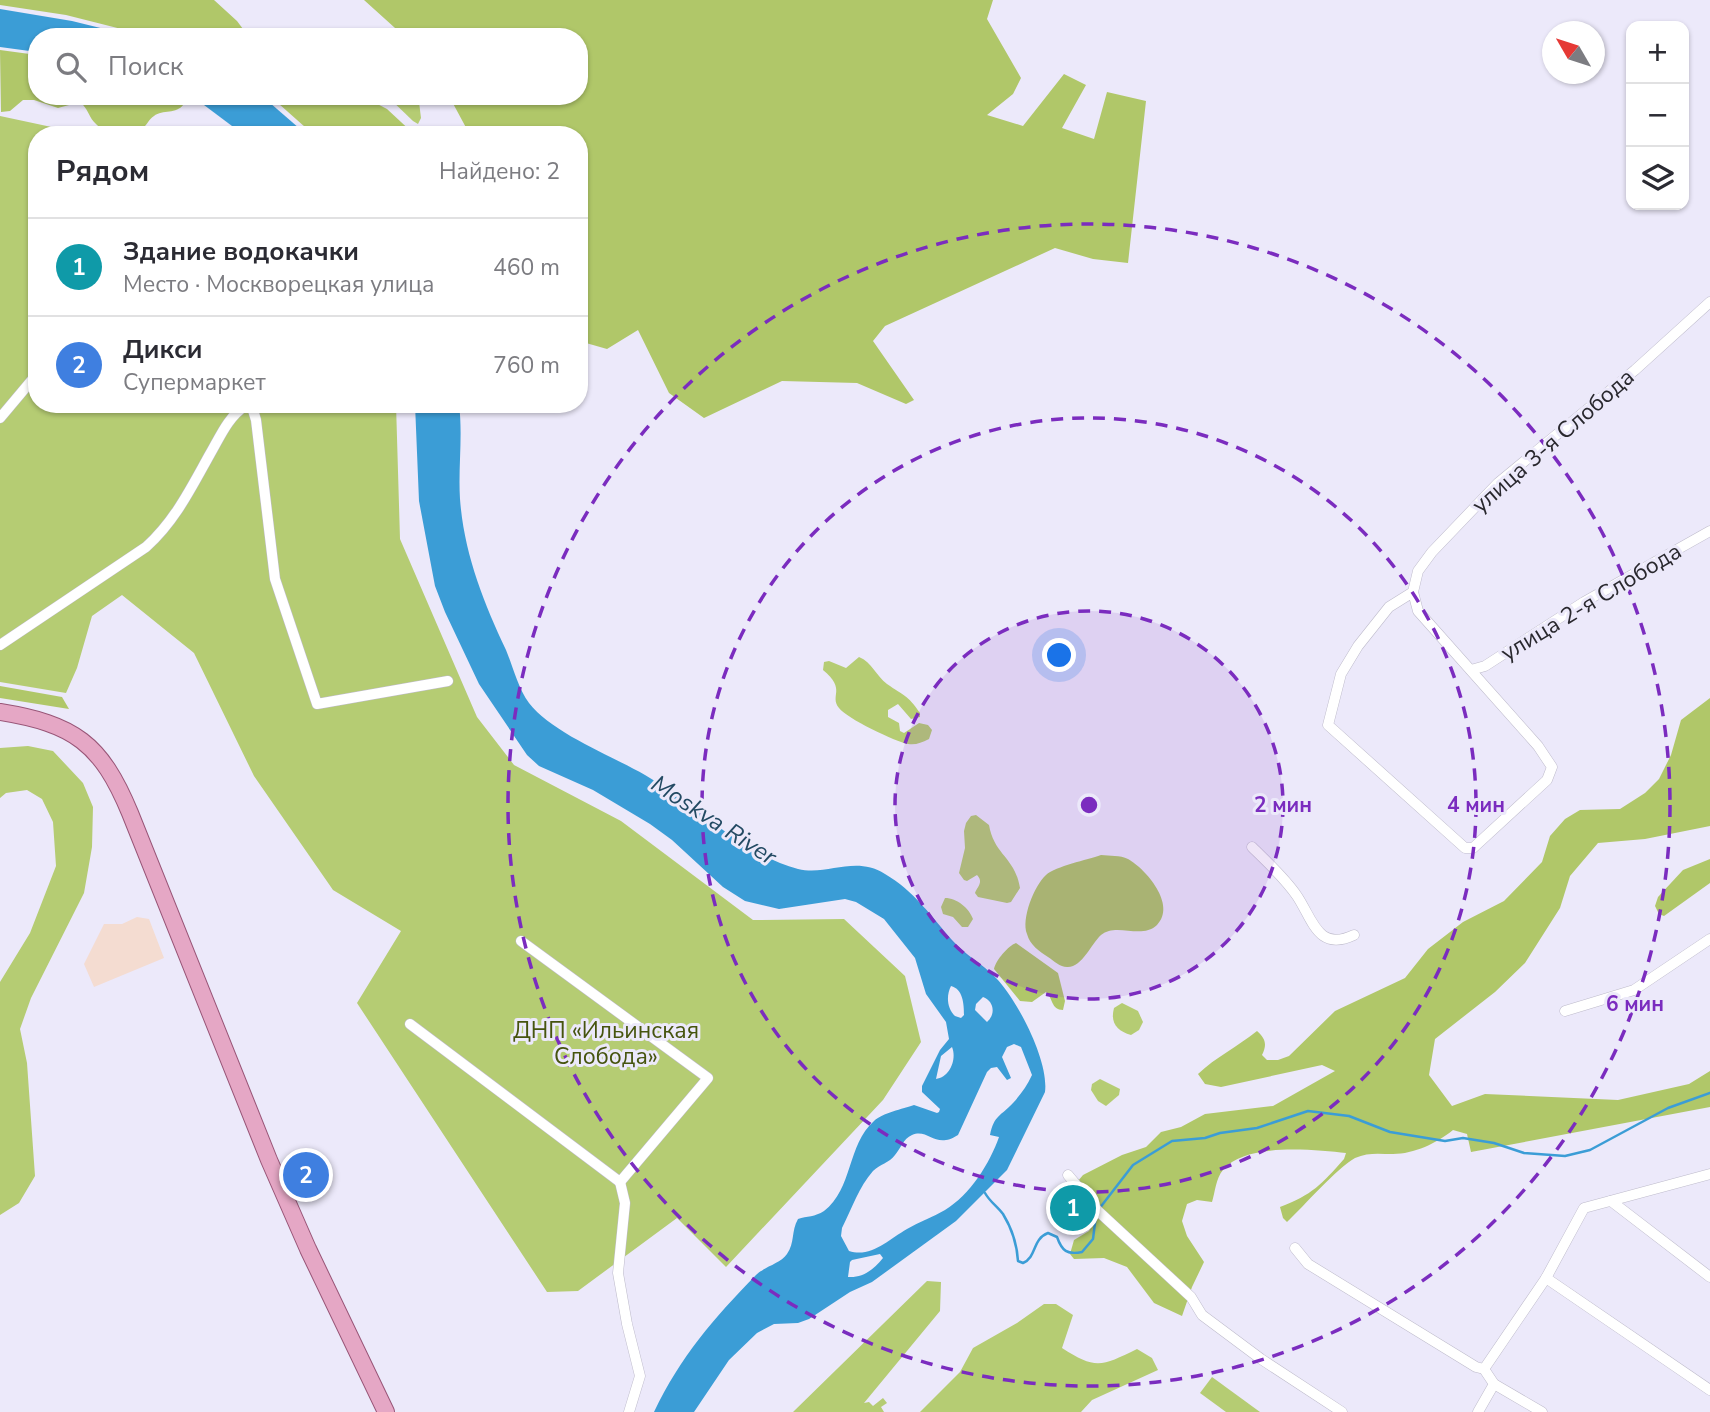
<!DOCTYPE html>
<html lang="ru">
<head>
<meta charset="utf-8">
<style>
	:root { --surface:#fff; --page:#f7f7f7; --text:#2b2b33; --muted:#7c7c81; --line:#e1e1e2; --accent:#111827 }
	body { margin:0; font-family:"Nunito Sans",sans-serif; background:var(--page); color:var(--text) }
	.controls { position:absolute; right:21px; top:21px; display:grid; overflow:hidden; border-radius:14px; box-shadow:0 2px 5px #0004 }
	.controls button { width:63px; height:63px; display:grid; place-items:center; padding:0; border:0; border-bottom:2px solid var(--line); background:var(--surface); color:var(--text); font:35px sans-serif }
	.compass { position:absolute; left:1542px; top:21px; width:63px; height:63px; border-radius:50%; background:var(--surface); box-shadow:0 2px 5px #0004; rotate:309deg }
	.you { position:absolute; left:1060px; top:656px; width:24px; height:24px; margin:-18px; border:5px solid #fff; border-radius:50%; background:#1a73e8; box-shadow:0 0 0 10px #1a73e833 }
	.badge { display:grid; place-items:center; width:46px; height:46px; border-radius:50%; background:var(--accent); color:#fff; font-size:23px; font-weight:700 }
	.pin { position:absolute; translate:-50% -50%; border:4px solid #fff; box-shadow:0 2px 7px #0006 }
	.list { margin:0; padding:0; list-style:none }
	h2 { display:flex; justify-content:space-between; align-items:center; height:91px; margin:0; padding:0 28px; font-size:30px }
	h2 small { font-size:23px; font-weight:400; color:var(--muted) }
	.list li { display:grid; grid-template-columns:46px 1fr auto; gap:21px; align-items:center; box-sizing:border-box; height:98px; padding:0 28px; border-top:2px solid var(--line) }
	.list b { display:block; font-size:26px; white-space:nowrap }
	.list p { margin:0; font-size:23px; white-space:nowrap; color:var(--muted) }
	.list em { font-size:23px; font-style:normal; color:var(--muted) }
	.icon { flex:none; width:38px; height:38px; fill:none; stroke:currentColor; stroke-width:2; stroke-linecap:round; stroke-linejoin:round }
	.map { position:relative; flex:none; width:1710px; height:1412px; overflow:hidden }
	.search { position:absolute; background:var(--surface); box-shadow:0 2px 5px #0004; left:28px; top:28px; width:560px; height:77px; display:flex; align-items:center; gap:18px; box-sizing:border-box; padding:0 24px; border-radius:28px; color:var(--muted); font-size:26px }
	.panel { position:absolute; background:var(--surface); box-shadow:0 2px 5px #0004; left:28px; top:126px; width:560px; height:287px; border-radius:28px }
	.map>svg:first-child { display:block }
	.commercial { fill:#f4dcd1 }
	.green { fill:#b5cc73 }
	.forest { fill:#b0c769 }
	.water { fill:#3b9dd6; fill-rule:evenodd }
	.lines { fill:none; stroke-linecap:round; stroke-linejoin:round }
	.stream { stroke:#3b9dd6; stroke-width:2.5 }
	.street-casing { stroke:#bebbcb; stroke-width:11 }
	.primary-casing { stroke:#985577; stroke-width:18 }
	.street { stroke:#fff; stroke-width:10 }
	.primary { stroke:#e5a7c5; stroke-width:16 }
	.ring { fill:none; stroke:#7b2cbf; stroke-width:3.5; stroke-dasharray:12 9 }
	.labels { text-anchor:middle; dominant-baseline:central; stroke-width:6; stroke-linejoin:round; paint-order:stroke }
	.street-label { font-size:23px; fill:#29282e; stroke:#ece9fa }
	.park-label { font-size:23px; fill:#46540e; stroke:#ece9fa }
	.water-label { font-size:24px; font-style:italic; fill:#234a63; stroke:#ece9fa }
	.centre { fill:#7b2cbf; stroke:#ece9fa; stroke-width:3.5 }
	.ring-label { font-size:21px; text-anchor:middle; font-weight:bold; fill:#7b2cbf; stroke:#ece9fa; stroke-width:6; stroke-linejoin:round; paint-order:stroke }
</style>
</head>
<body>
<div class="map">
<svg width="1710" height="1412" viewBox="0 0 1710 1412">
	<rect width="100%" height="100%" fill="#ece9fa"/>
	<path class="commercial" d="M137,917L149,919L164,958L94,987L84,964L104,924H122Z"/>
	<g class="green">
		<path d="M387,96H412L419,102L421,118L418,124L413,121Z"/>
		<path d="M0,116L89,135H37V404H396L400,539L477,717L514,765L621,821L753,920L844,919L905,976L921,1042L883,1100L726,1267L677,1218L578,1291L547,1292L357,1003L401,931L333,890L254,776L194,653L122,595L92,616L77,668L66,693L0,682Z"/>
		<path d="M859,657C872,662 876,676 887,684C904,696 907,694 920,713V717L911,719L898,704L888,710V717L899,723L900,731L904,733L919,723L928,725L932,730L929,739C921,743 916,745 908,744C896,742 846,718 839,708C829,695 847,690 823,670L824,662L829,661L846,668Z"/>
		<path d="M28,746L53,751L83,783L93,807L92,847L84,893L31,998L20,1029L27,1063L35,1176L19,1203L0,1215V982L30,933L56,866L53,822L42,799L27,790L6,793L0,798V748Z"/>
		<path d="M976,815L989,825C994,855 1015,857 1020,888L1011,902L1007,903L978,897L975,893C977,887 984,882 977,875L967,881L964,880L959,873L965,848L964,831L966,823L971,816Z"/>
		<path d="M945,898C957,898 969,908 973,919L968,927H962L953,917L943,914L941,907Z"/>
		<path d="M1122,1003L1138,1011L1143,1022L1139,1030L1131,1035C1117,1031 1110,1023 1114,1008Z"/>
		<path d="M1100,1079L1120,1089L1119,1095L1106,1106L1098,1101L1091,1090L1092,1084Z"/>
		<path d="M927,1281L941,1282L940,1311L864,1403L869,1402L873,1406L883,1398L887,1403L881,1407L884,1412H793Z"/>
		<path d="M1044,1304H1056L1073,1315L1062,1348C1096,1370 1102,1366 1137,1349L1152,1358L1158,1370L1092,1400L1081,1412H920L960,1372L973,1348L1017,1323Z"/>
		<path d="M1212,1377L1260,1412H1226L1200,1393Z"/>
	</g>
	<g class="forest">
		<path d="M0,0H214L237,21L249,37H201L199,31H194L181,37H153L66,15L0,5Z"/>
		<path d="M364,0H993L987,19L1021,78L1013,94L987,115L1023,126L1064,74L1086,85L1062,128L1094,139L1107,92L1146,101L1128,263L1093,259L1055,248L885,326L873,341L914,400L906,404L857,383L782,381L704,418L669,393L638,330L607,349L579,341V135H470L449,96H579V37H405Z"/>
		<path d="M0,50L37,55V96H183L184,104C176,115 163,109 154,116C149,119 147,125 143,128C129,138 108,137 96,124C89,118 88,108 80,102L58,108L34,100H23L10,111L1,112Z"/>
		<path d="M270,96H362L387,109L415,135H314Z"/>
		<path d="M0,686L62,697L69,709L0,698Z"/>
		<path d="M1710,698V826L1645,839L1598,843L1570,876L1560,908L1525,963L1495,992L1435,1039L1429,1075L1452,1106L1485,1094L1618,1100L1689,1084L1710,1071V1107L1471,1152L1467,1134L1453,1130C1437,1143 1414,1154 1393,1154C1380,1154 1368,1152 1355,1158C1337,1168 1304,1206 1287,1222L1283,1218L1280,1207C1312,1195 1322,1184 1344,1159L1346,1153C1314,1150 1246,1142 1223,1170C1216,1178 1215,1192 1212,1202L1197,1200L1187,1204L1182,1221L1187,1236L1204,1262L1192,1287L1182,1316L1154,1303L1127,1267L1104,1258L1074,1259L1070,1254L1074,1240L1089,1231L1096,1219L1073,1187L1083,1175L1122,1155L1146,1147L1161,1132L1181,1127L1205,1114L1273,1106L1335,1071L1322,1065L1221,1087L1205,1084L1198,1074C1216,1057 1237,1047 1257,1031C1266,1039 1267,1045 1262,1055L1267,1060H1278L1289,1056L1335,1011L1405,978L1428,949L1463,922L1504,901L1542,862L1550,836L1565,819L1580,810L1620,809L1645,793L1659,779L1671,755L1681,720Z"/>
		<path d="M1101,855C1110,856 1120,855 1128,859C1146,869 1177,905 1157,925C1141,940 1117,922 1101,935C1091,944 1082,968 1067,967C1060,967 1054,961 1048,957C1039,951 1030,945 1027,934C1021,919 1034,886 1046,875C1056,866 1087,860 1101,855Z"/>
		<path d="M1710,859V883L1664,916L1659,914L1655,906L1658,897L1683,870Z"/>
		<path d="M1016,943L1058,973L1065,1001L1063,1010C1051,1010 1053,998 1046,992L1032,1002L1020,1001L994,969C996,960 1008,946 1016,943Z"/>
	</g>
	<g class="water">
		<path d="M0,9L72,21L137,37H37V52L0,47Z"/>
		<path d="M192,96H262L307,135H244Z"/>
		<path d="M415,404H459C463,436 458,468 460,499C464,553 483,601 506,650C513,667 518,688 529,703C552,733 612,756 645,775C692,802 745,856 798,869C828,876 855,855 885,874C913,890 932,917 952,940C965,955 983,964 996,978C1018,1001 1049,1061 1045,1092L1007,1170L956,1221L872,1282L850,1292L809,1319L798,1323L774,1324L757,1333L729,1360L694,1412H654C680,1357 714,1318 756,1275C765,1266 780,1264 787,1254C795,1243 791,1231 798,1219C807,1216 815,1217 824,1211C853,1189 847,1145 874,1121C882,1113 903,1109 914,1105L937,1113L939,1112L940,1109L922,1092V1086L940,1050L949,1039L946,1022L926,994L915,958L884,919L856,902L845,899L779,909L745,901L723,887L672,840L650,824L593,790L539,766L527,755L479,684L445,612L435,586L419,501ZM951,986C963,989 964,1004 964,1015L961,1018L955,1016C947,1008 946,996 951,986ZM983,997C994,1001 996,1014 987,1022L975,1010L976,1004ZM1014,1044L1021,1047L1032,1075C1027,1086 1021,1094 1013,1103C1001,1116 994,1115 990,1135L999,1137C990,1163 970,1195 945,1210C933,1217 919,1222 907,1229C888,1240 871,1258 849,1251L841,1236L842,1228C852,1208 859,1187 873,1171C880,1164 889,1163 895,1155C901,1148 903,1139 912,1135C929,1128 935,1150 958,1135L987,1072L991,1068L997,1067L1007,1080L1011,1078L1002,1057L1007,1047ZM952,1047C957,1059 950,1077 936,1079L941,1056ZM880,1254L883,1258C873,1270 863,1278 848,1277L850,1262L852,1260Z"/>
	</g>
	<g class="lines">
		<g class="stream">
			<path d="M985,1193C990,1202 997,1206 1003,1214C1011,1227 1017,1245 1018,1261L1023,1263C1037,1257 1032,1239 1048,1233L1057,1237C1062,1251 1067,1255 1082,1252L1093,1239L1096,1215"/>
			<path d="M1099,1209L1133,1165L1172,1141L1205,1138L1220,1133L1257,1128L1308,1111L1349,1116L1390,1132L1445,1141L1463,1138L1494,1143L1524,1153L1565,1156L1590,1150L1668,1108L1710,1093"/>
		</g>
		<defs>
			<g id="street">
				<path d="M0,418L37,374"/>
				<path d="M1413,592L1389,607L1358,646L1341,674L1328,725L1465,848H1473L1547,780L1552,767L1538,746L1418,611L1413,592L1418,571L1432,552L1498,483L1635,370L1710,302"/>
				<path d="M0,645L146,547C175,521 191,488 210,454C220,437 228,417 245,406L252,407L256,420L275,579L317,704L448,681"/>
				<path d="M1471,670L1485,666L1584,602L1710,531"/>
				<path d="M1252,847C1267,862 1285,878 1297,896C1313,920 1318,952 1354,935"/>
				<path d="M1565,1011L1634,990L1710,939"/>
				<path d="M410,1024L620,1182L708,1078L521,941"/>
				<path d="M1068,1175L1098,1211L1191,1297L1202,1315L1261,1359L1342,1412"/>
				<path d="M620,1182L625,1203L618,1273L627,1324L640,1376L629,1412"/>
				<path d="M1611,1201L1710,1277"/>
				<path d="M1295,1248L1308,1264L1476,1367L1484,1369L1494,1384L1542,1412"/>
				<path d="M1546,1278L1710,1390"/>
				<path d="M1484,1369L1546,1278L1584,1208L1710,1174"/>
				<path d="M1478,1412L1494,1384"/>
			</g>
			<path id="primary" d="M0,712C74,724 101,743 130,813L269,1160L308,1249L386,1412"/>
		</defs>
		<use href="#street" class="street-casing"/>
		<use href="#primary" class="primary-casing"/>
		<use href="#street" class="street"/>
		<use href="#primary" class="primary"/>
	</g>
	<circle cx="1089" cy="805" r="194" fill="#7b2cbf" fill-opacity=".12"/>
	<g class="ring">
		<circle cx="1089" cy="805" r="194"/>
		<circle cx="1089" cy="805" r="387"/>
		<circle cx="1089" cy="805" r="581"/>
	</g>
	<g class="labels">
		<g class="street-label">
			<text transform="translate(1553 441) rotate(-41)">улица 3-я Слобода</text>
			<text transform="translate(1591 602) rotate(-31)">улица 2-я Слобода</text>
		</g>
		<g class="park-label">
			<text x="606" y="1030">ДНП «Ильинская<tspan x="606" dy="26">Слобода»</tspan></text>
		</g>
		<g class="water-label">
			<text transform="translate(714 820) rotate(33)">Moskva River</text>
		</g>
	</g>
	<circle cx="1089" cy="805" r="10" class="centre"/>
	<g class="ring-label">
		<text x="1283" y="812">2 мин</text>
		<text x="1476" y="812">4 мин</text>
		<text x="1635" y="1011">6 мин</text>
	</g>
</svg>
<div class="controls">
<button>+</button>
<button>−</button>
<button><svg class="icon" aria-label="layers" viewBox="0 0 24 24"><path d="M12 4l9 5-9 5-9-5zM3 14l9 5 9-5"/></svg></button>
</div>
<svg class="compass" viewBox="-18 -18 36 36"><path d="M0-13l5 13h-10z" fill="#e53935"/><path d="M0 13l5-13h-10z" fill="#7c7c81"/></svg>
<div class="you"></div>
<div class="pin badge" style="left:1073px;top:1208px;background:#0f9aa8">1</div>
<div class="pin badge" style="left:306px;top:1175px;background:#3f7fe0">2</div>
<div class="search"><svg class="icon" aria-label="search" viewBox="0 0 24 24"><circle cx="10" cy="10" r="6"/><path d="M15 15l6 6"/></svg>Поиск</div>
<section class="panel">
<h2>Рядом<small>Найдено: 2</small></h2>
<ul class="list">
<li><span class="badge" style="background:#0f9aa8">1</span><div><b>Здание водокачки</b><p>Место · Москворецкая улица</p></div><em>460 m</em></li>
<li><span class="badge" style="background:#3f7fe0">2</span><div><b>Дикси</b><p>Супермаркет</p></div><em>760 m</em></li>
</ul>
</section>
</div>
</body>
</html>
